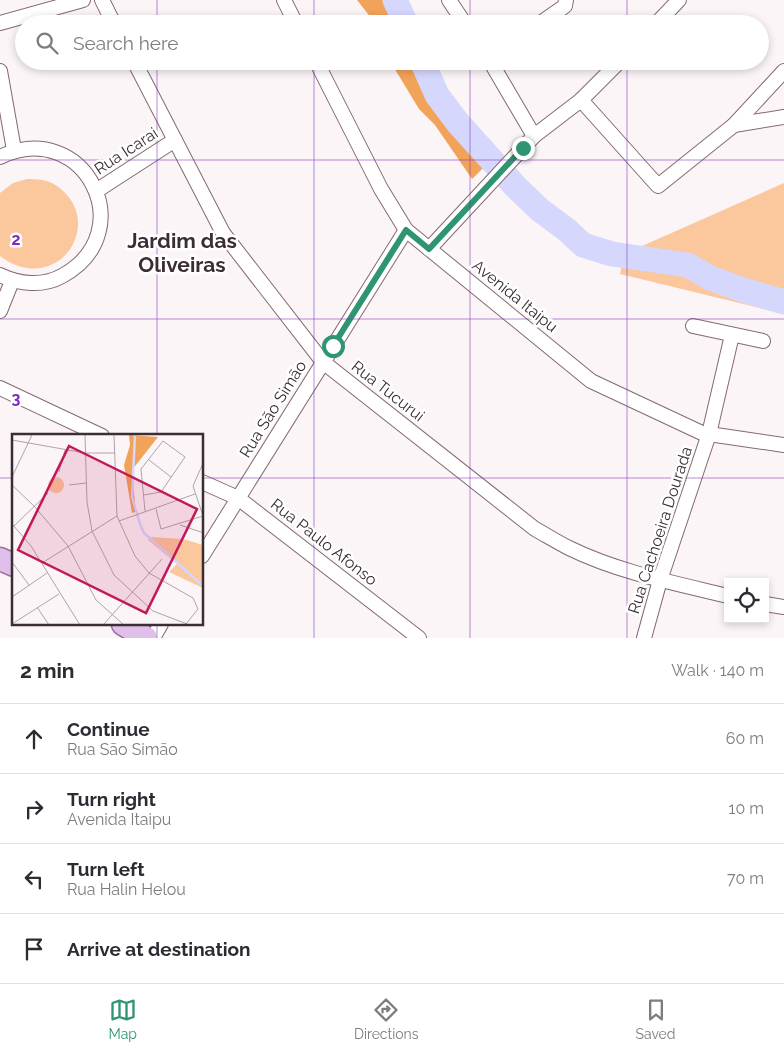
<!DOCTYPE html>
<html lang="en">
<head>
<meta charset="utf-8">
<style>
	:root { --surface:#fff; --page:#f7f7f7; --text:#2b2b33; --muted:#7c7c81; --line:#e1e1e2; --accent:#2f9470 }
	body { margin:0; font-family:Raleway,sans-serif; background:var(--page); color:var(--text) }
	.controls { position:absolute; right:15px; bottom:15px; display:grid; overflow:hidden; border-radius:0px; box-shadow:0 2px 8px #0003 }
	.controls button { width:45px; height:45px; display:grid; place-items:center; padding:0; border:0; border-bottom:1px solid var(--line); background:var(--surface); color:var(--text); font:25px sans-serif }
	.stop { position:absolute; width:15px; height:15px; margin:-11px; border:4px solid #2f9470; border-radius:50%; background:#fff }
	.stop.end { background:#2f9470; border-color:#fff; box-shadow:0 1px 5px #0008 }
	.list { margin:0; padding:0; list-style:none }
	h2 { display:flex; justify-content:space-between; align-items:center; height:65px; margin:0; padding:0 20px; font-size:21px }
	h2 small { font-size:16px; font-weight:400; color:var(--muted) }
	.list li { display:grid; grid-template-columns:32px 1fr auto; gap:15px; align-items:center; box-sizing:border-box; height:70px; padding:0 20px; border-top:1px solid var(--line) }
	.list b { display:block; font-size:19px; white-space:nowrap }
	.list p { margin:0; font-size:16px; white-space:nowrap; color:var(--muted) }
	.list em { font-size:16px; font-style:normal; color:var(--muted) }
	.icon { flex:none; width:28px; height:28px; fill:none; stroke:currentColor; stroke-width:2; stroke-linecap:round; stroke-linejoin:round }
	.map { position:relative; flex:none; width:784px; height:638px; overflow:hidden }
	.search { position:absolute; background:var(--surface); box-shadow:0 2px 8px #0003; left:15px; right:15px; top:15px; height:55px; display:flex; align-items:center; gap:12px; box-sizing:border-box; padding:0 18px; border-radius:28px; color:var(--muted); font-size:19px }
	.sheet { height:345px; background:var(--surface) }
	nav { display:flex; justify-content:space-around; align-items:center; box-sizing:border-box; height:70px; border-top:1px solid var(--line); background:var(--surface); font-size:14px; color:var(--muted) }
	nav a { display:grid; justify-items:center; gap:2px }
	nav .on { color:var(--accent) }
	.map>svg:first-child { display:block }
	.green { fill:#fbc79c }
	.forest { fill:#f2a35a }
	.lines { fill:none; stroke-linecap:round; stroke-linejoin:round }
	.river { stroke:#d6d7fd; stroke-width:25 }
	.street-casing { stroke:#846973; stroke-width:16 }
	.primary-casing { stroke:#986fa0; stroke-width:25 }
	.street { stroke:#fff; stroke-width:14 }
	.primary { stroke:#dfbee9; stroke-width:22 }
	.route { stroke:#2f9470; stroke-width:6 }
	.grid { fill:none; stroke:#7b2cbf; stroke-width:1; stroke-opacity:0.55 }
	.labels { text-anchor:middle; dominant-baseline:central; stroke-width:5; stroke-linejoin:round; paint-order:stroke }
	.street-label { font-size:16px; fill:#3a2e33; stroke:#fff }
	.district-label { font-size:21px; font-weight:bold; fill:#3a2e33; stroke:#fff }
	.inset-river { fill:none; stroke:#d6d7fd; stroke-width:2.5 }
	.inset-road { fill:none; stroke:#aea5a9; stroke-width:1 }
	.view { fill:#c2185b; fill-opacity:0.15; stroke:#c2185b; stroke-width:2.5 }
	.inset-edge { fill:none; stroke:#3a2e33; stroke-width:2.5 }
	.grid-label { font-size:16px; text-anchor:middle; font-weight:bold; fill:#7b2cbf; stroke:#fff; stroke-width:5; stroke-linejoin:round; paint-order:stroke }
</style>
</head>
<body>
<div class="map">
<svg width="784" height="638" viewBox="0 0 784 638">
	<rect width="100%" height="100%" fill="#fbf5f7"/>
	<g class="green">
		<path d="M27,179C32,179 37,179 42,180C49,181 57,185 62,190C105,228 54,297 0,256V193L13,183Z"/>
		<path d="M784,183V314L620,274L624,254Z"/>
	</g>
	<g class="forest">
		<path d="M357,0H386L391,13L399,24H376Z"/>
		<path d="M390,61H425L471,127L486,165L472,179L435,125L419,109Z"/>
	</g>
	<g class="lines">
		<g class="river">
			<path d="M395,0L406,24"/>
			<path d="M422,61L437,95L458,123L516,187L540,210L567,230L583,245L612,254L688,265L710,278L743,290L784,302"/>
		</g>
		<defs>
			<g id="street">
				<path d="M102,0L114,24"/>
				<path d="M284,0L296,24"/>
				<path d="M449,0L465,24"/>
				<path d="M0,23L83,0"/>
				<path d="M539,24L565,6L566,0"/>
				<path d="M656,24L679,0"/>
				<path d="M134,61L223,233L323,362L535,529C546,535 557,542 569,548C618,572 674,583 728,596"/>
				<path d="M316,61L381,189L406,230L591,381L702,433L784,445"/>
				<path d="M490,61L534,136"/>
				<path d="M0,71L14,150"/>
				<path d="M581,100L658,186L734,125L784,71"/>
				<path d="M734,125L784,117"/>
				<path d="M0,157C84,117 143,232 62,276C42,287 19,284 0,275"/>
				<path d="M96,191L175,140"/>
				<path d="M429,249L534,136L581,100L620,61"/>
				<path d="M0,311L12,281"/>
				<path d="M693,326L763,341"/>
				<path d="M0,388L102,436"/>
				<path d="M202,482L238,498L419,638"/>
				<path d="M202,556L406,230"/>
				<path d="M765,604L784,607"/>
				<path d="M153,638L161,624"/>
				<path d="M644,638L660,580L709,434L732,335"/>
			</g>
			<g id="primary">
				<path d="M0,559L14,565"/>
				<path d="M123,624L146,638"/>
			</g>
		</defs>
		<use href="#street" class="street-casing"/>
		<use href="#primary" class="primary-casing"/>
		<use href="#street" class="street"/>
		<use href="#primary" class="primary"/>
	</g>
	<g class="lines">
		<path class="route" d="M333,346L406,230L429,249L523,148"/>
	</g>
	<path class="grid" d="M157,0V24M314,0V24M470,0V24M627,0V24M157,61V436M314,61V638M470,61V638M627,61V638M0,160H784M0,319H784M0,478H14M202,478H784M157,624V638"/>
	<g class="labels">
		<g class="street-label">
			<text transform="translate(126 151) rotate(-33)">Rua Icarai</text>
			<text transform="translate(515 296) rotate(39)">Avenida Itaipu</text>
			<text transform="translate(388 391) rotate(38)">Rua Tucurui</text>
			<text transform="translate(273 409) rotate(-58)">Rua São Simão</text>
			<text transform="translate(660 530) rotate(-72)">Rua Cachoeira Dourada</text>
			<text transform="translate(324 542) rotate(38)">Rua Paulo Afonso</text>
		</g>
		<g class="district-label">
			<text x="182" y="240">Jardim das<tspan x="182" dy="24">Oliveiras</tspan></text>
		</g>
	</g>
	<g transform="translate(12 434)">
		<rect width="191" height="191" fill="#fbf5f7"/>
		<path d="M36 51a8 8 0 1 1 16 0a8 8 0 1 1-16 0ZM138,103L171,105L191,111V154L157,138L165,130L136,106Z" fill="#fbc79c"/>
		<path d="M117,1L146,3L120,36L123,70V78L120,79L112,31L118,11Z" fill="#f2a35a"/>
		<path class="inset-river" d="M123,1L120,63L128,90L132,99L192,153"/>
		<path class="inset-road" d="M73,1L75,68L80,97L102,141L141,177L175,190M102,1L105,82L123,122L137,139L181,164L186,175M0,6L73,19H103M137,26L159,43M47,38L53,16M0,43L20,1M0,51L22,72L56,112L84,166L112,191M57,51L74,49M132,61L149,58L173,23L151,7L129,35L133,77M144,75L149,95L191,82L181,52L192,27M107,87L183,60M0,90L19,112L68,191M168,91L192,99M2,92L36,59M0,128L17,151M30,129L105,82M0,163L35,139M25,173L37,191M0,190L47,160M174,190L186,175M91,191L150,125"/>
		<path class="view" d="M57,12L185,75L134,179L6,116Z"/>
		<rect width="191" height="191" class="inset-edge"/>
	</g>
	<g class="grid-label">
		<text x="16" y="245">2</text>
		<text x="16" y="404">3</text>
	</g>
</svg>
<div class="controls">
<button><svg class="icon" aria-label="locate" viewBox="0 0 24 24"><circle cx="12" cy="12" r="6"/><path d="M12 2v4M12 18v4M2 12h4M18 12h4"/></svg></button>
</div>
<div class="stop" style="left:333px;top:346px"></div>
<div class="stop end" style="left:523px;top:148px"></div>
<div class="search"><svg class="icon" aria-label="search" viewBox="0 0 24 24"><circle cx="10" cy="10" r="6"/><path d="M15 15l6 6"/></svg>Search here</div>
</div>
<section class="sheet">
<h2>2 min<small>Walk · 140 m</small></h2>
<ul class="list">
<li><svg class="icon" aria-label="ahead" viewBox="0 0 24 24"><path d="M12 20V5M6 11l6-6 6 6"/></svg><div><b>Continue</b><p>Rua São Simão</p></div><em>60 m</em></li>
<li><svg class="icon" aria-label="right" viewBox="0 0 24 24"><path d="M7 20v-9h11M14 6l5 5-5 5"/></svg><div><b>Turn right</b><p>Avenida Itaipu</p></div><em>10 m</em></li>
<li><svg class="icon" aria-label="left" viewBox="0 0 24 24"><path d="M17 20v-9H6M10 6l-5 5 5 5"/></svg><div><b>Turn left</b><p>Rua Halin Helou</p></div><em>70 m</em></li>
<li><svg class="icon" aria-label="arrive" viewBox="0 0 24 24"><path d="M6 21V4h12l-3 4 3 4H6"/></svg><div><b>Arrive at destination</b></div></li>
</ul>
</section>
<nav>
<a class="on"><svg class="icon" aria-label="map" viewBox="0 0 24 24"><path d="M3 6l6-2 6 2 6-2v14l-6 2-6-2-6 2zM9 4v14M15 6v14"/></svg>Map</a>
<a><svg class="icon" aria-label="directions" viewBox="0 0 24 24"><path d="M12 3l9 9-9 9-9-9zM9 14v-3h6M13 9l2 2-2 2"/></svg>Directions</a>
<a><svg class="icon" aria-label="saved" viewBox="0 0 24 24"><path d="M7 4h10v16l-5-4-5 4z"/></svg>Saved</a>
</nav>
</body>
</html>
